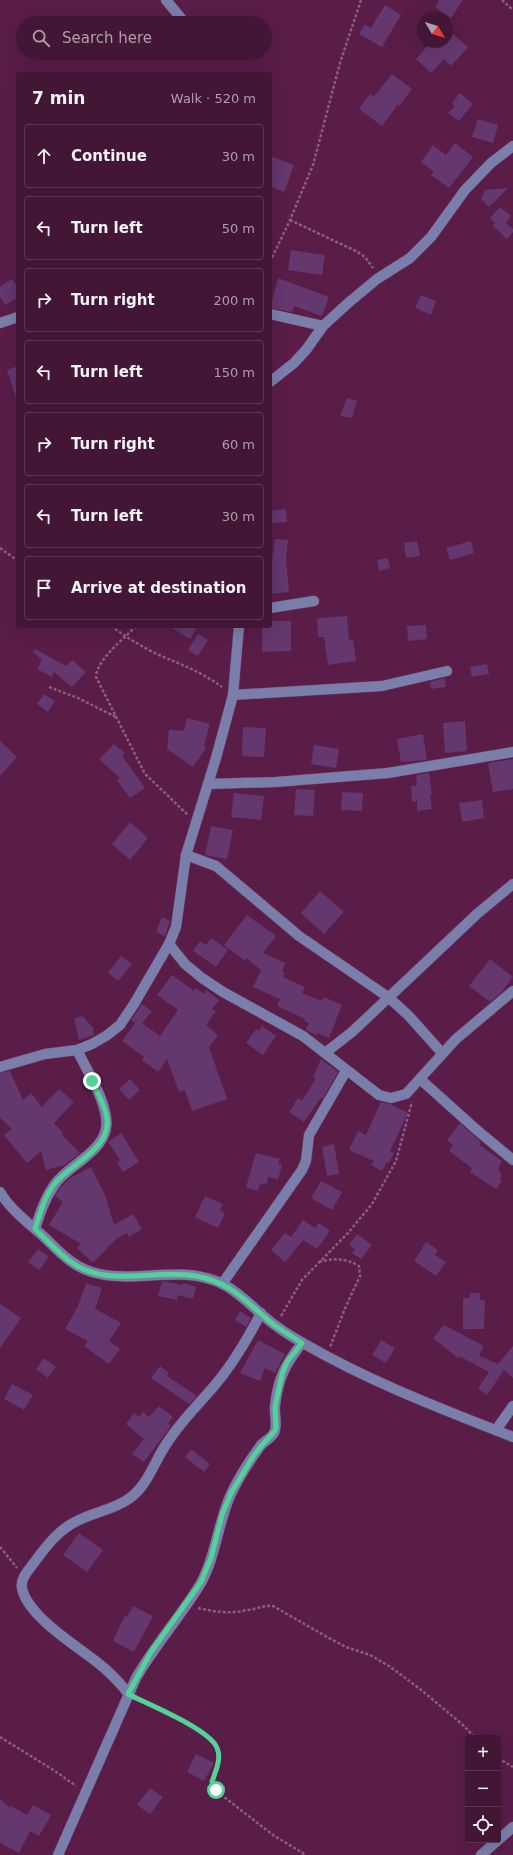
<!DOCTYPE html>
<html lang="en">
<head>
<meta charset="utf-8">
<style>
	:root { --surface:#431636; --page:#4d2342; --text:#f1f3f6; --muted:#af9fad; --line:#5b3551 }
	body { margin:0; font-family:"DejaVu Sans",sans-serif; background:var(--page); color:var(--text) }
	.controls { position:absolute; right:12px; bottom:12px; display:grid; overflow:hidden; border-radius:4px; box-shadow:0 4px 16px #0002 }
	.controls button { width:36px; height:36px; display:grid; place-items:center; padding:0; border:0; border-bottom:1px solid var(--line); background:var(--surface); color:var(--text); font:20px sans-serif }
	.compass { position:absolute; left:417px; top:12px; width:36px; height:36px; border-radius:50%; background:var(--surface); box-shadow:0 4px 16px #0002; rotate:128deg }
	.stop { position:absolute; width:12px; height:12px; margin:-9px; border:3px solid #51d398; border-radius:50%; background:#fff }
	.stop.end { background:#51d398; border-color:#fff; box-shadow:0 1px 4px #0008 }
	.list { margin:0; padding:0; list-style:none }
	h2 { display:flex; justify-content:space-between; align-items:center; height:52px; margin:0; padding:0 16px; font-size:17px }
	h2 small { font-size:13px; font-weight:400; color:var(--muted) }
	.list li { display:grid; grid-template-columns:26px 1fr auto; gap:12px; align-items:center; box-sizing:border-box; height:64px; margin:0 8px 8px; padding:0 8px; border:1px solid var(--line); border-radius:4px }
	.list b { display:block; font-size:15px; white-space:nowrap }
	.list em { font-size:13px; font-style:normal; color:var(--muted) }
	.icon { flex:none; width:22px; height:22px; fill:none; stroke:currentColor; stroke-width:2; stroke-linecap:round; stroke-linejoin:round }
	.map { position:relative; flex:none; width:513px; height:1855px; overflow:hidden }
	.search { position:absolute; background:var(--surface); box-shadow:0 4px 16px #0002; left:16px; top:16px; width:256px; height:44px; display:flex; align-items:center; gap:10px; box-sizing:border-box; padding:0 14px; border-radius:22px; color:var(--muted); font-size:15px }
	.panel { position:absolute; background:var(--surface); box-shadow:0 4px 16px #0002; left:16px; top:72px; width:256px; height:556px; border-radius:4px }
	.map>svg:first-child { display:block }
	.building { fill:#64376e }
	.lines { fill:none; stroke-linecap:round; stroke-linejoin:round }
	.minor-casing { stroke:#773f66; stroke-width:11 }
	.path { stroke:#905b80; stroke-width:2.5; stroke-dasharray:3 2; stroke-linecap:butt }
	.minor { stroke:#7a7eaa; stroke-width:10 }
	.route { stroke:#51d398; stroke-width:5 }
</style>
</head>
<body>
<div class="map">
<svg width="513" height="1855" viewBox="0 0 513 1855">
	<rect width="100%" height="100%" fill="#591d48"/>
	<g class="building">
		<path d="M439,0H463L451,18L435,7Z"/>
		<path d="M385,5L401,15L382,47L359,34L365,24L371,28Z"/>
		<path d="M447,29L468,47L451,66L444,59L431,73L416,59L431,42H447Z"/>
		<path d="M392,74L412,89L399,106L398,104L382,126L359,109L370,94L374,97Z"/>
		<path d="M460,93L473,104L459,121L448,113L455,106L452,103Z"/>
		<path d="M478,119L498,125L493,143L472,137Z"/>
		<path d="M455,143L473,157L449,188L431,175L434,172L421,162L433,145L446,155Z"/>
		<path d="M270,156L294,165L284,192L270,186Z"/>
		<path d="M508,188L489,207L481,199L485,190Z"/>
		<path d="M500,207L511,216L506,223L513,229V232L507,239L493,226L495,223L490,218Z"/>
		<path d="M291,250L325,255L322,275L288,270Z"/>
		<path d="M278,278L329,297L322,316L294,306L292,312L270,308Z"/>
		<path d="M12,279L18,288V297L5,305L0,296V287Z"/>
		<path d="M421,295L436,301L431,315L415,308Z"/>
		<path d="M18,366V398H16L7,370Z"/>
		<path d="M347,398L357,401L352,418L340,416Z"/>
		<path d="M286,509L287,522L271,523L270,511Z"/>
		<path d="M275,539L288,540L286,559L289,592L270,594V562L272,561Z"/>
		<path d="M417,541L420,556L406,558L404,543Z"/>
		<path d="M471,541L474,553L450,560L446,548Z"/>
		<path d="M388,558L390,568L379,571L377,560Z"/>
		<path d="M347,616L349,640L353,639L356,661L328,665L324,637H318L317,618Z"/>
		<path d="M270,621H291V651L262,652V626H270Z"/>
		<path d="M426,625L427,639L408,641L407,626Z"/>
		<path d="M169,626H198L190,639Z"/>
		<path d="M198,634L208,640L198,656L188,650Z"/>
		<path d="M35,649L66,666L72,660L86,672L72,687L54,672L52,677L37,669L42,660L33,652Z"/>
		<path d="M487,664L489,674L472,677L470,667Z"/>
		<path d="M445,678L446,687L431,689L430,682Z"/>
		<path d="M44,694L55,701L48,712L37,704Z"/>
		<path d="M187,718L210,724L204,746L206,748L193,767L167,749L169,730L184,731Z"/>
		<path d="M465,721L467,751L445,753L443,723Z"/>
		<path d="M243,727L266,728L264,757L242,756Z"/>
		<path d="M423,734L427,760L401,762L397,739Z"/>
		<path d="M0,741L17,757L0,776Z"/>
		<path d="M114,744L125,753L122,756L145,788L130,798L117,780L120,778L99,759Z"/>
		<path d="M314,745L339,749L336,768L311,764Z"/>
		<path d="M513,759V789L493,792L488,763Z"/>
		<path d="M429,773L432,795H430L432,809L417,811V801L412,802L411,786L417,785L416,775Z"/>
		<path d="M296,789L315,790L313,816L294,815Z"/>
		<path d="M342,792L363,793L362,811L341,810Z"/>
		<path d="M234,793L264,796L261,820L231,817Z"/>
		<path d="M482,800L484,818L462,822L459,803Z"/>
		<path d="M130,822L148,838L130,860L112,844Z"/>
		<path d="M211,826L233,830L227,859L205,855Z"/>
		<path d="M320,891L344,912L324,934L301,913Z"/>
		<path d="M247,915L276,936L263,953L285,963L282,971L285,973L283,977L305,987L302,993L322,1001L324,997L342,1005L329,1038L318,1033L316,1035L306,1030L309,1023L304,1021L305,1019L277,1006L280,999L253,987L261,970L246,958L245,961L224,945Z"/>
		<path d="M162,917L170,921L165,936L156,932Z"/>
		<path d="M211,938L228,950L216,967L193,951L200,941L206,945Z"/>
		<path d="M121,956L132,964L118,981L108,973Z"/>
		<path d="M490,959L513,977L501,993L490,1002L469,986Z"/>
		<path d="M172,975L194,991L196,988L204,994L206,990L219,1000L212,1009L216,1011L206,1025L218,1035L209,1047L227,1099L192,1111L185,1090L179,1092L167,1059L158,1072L142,1060L144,1057L122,1041L135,1023L131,1020L142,1004L152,1011L142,1023L160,1036L178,1010L157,995Z"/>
		<path d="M83,1016L93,1028L94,1035L79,1040L74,1018Z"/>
		<path d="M262,1026L276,1036L263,1055L246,1043L256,1029L259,1031Z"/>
		<path d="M321,1059L338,1072L323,1098H321L304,1122L289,1112L298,1098L302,1101L316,1078L313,1077Z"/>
		<path d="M10,1071L23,1100L31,1093L42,1107L59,1089L74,1102L54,1123L63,1133L62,1135L80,1153L65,1165L46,1170L41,1151L27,1163L4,1135L12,1129L0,1118V1073Z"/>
		<path d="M130,1079L140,1090L129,1100L119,1089Z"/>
		<path d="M381,1102L390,1104L408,1113L390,1151L394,1153L389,1163L387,1162L382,1171L371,1165L374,1161L349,1150L358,1131L366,1135Z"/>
		<path d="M460,1123L481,1142L479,1145L502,1161L499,1166L500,1167L498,1170L501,1172L500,1175L502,1176L500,1180L502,1181L496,1189L470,1172L472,1168L449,1151L453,1145L447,1140Z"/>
		<path d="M121,1133L139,1162L123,1172L117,1162L120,1160L108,1142Z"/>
		<path d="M334,1144L339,1174L327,1176L322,1147Z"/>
		<path d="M256,1153L280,1159L278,1164L282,1165L278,1180L268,1177L266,1185L260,1183L258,1191L246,1187Z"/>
		<path d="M91,1167L105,1195L114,1225L133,1214L142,1229L129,1237L127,1233L116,1239L93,1263L77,1248L81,1244L49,1225L63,1202L55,1196L60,1188L70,1178Z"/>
		<path d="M321,1181L342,1192L332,1210L311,1198Z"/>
		<path d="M205,1196L223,1204L220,1210L225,1213L218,1228L195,1217Z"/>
		<path d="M303,1220L315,1228L319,1223L330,1231L317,1249L303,1240L285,1262L271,1250L285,1233L291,1237Z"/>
		<path d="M357,1234L372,1245L361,1259L352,1253L355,1249L349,1245Z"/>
		<path d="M426,1242L438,1250L435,1255L446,1262L436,1276L414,1261Z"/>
		<path d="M38,1249L49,1257L39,1270L28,1262Z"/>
		<path d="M162,1281L183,1285V1283L196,1287L193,1299L178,1295L177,1300L158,1296Z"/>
		<path d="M86,1283L102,1288L95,1309L121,1323L109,1341L120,1349L109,1364L84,1346L88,1341L65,1329L78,1306Z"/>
		<path d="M470,1293H480V1300H485L484,1329H463V1298H470Z"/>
		<path d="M0,1304L21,1318L0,1348Z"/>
		<path d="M240,1311L251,1318L246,1327L235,1320Z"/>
		<path d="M444,1325L484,1346L479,1356L498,1364L513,1346V1378L504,1370L487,1395L478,1388L489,1372L459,1356L458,1358L433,1338Z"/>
		<path d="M258,1340L285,1354L275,1373L265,1368L260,1381L240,1373Z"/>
		<path d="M381,1340L395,1348L386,1363L372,1355Z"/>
		<path d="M44,1358L56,1367L48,1378L36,1369Z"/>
		<path d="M160,1366L169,1373L167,1376L197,1396L189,1404L151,1378Z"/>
		<path d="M12,1384L33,1395L24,1410L4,1399Z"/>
		<path d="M159,1406L173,1417L168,1423L171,1426L144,1462L132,1454L144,1439L126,1424L134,1413L139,1417L143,1412L149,1417Z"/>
		<path d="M191,1449L210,1464L204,1472L185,1457Z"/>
		<path d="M79,1533L103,1550L87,1572L63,1555Z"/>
		<path d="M133,1606L153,1616L134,1652L113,1641L125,1615L127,1617Z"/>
		<path d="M196,1754L214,1763L204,1781L187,1772Z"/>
		<path d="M150,1788L163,1797L150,1814L137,1805Z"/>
		<path d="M0,1799L10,1808L11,1806L27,1815L33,1805L51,1815L39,1836L30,1831L19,1853L0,1843Z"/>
	</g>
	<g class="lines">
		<defs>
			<g id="minor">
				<path d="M166,0L185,23"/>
				<path d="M270,314L323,326"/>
				<path d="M0,323L18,317"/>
				<path d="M270,382L294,363L306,350L323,326L347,304L377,279L410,258L431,237L465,190L491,163L513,146"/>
				<path d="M270,608L314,601"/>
				<path d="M233,695L382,686L447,671"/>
				<path d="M208,784L276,782L388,773L513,752"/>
				<path d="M186,855L216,866L299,936L388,997L408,1015L442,1053"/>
				<path d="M169,944L185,964L202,978L223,992L303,1036L379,1095L391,1098L406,1094L456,1039L513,991"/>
				<path d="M325,1053L352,1032L477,914L513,884"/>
				<path d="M0,1067L45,1054L77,1050L92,1044L106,1036L120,1025L134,1004L169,944L176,927L186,855L216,758L233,695L239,626"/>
				<path d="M420,1079L478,1131L513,1160"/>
				<path d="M0,1192C10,1209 27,1222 42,1235C57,1249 71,1266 92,1272C135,1285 179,1263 223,1284C238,1292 249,1303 261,1314C274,1325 288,1335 303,1343C370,1382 442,1409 513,1437"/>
				<path d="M35,1229C40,1213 45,1198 55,1184C70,1163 112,1149 106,1117C103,1096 87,1070 77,1050"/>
				<path d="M222,1284L302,1170L306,1161L309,1135L346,1071"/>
				<path d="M496,1430L513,1406"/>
				<path d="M128,1693C119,1682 110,1672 98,1663C77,1646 27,1616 22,1588C20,1579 28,1571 33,1564C45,1548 57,1531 75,1522C93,1512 114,1510 130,1498C148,1485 155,1460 167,1443C181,1421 199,1404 215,1385C234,1363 248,1338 261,1313"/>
				<path d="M58,1855L136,1678C155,1645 181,1616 201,1583C216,1556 218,1522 231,1494C239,1477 250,1460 261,1445C265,1441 271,1438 274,1433C278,1426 274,1414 275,1406C278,1378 285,1365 302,1343"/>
				<path d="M481,1855L513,1827"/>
			</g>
		</defs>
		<use href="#minor" class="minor-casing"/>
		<g class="path">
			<path d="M502,0L513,10"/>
			<path d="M290,220L356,251L365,257L373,268"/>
			<path d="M270,262L290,220L313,165L340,63L361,0"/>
			<path d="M0,548L18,561"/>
			<path d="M111,626C126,637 142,647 159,655C182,665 200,671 222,687"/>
			<path d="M136,626C124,639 97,659 96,677L145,774L188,815"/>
			<path d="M49,687L78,698L116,717"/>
			<path d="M319,1262C333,1258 346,1258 359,1266L360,1276L346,1306L330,1347"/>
			<path d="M281,1316L302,1280L348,1233L372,1204L396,1161L412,1102"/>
			<path d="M0,1547L17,1568"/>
			<path d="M198,1608C215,1612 231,1614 248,1610C257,1609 264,1605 273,1606L327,1637L346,1647L370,1655L389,1666L420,1689L463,1725L475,1738"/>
			<path d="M138,1699C157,1708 210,1730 217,1748C222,1759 215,1772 212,1782L215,1790L273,1835L306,1855"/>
			<path d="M0,1737L55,1771L76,1786"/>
			<path d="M498,1758L513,1767"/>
		</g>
		<use href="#minor" class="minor"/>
	</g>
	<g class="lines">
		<path class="route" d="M92,1081C97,1092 105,1105 107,1118C111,1148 73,1163 56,1182C45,1195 40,1213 35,1229C47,1240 58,1253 71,1262C109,1290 162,1266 205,1278C237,1287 249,1305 274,1325C283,1331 293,1337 302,1343L287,1362L282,1374L275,1407L276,1428L274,1432L263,1444L254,1455L231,1493L222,1515L211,1558L201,1582L151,1652L128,1694C147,1704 210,1729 217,1748C222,1759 215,1772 212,1782L216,1790"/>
	</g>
</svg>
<div class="controls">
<button>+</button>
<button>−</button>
<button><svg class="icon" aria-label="locate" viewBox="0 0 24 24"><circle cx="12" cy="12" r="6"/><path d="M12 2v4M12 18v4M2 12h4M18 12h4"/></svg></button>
</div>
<svg class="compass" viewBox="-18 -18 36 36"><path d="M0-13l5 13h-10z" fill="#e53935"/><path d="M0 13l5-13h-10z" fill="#af9fad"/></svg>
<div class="stop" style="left:216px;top:1790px"></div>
<div class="stop end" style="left:92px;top:1081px"></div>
<div class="search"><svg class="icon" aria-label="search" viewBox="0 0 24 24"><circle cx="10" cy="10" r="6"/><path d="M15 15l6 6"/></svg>Search here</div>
<section class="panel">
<h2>7 min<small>Walk · 520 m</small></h2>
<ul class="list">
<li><svg class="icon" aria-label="ahead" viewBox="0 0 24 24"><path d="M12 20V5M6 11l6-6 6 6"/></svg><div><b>Continue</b></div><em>30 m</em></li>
<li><svg class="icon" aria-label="left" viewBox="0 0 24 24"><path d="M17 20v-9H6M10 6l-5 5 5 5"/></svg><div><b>Turn left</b></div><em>50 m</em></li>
<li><svg class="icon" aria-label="right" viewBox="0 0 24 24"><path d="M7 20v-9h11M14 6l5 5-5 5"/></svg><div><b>Turn right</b></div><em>200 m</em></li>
<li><svg class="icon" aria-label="left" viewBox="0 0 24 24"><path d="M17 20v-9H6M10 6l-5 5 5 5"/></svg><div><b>Turn left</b></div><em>150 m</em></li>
<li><svg class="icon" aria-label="right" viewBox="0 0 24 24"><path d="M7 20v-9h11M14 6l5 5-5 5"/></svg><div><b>Turn right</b></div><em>60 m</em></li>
<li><svg class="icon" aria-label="left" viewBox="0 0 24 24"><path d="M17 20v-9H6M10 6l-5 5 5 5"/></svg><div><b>Turn left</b></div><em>30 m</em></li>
<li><svg class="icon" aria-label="arrive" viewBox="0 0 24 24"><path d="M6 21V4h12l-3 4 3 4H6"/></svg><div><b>Arrive at destination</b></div></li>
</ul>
</section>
</div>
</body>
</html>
